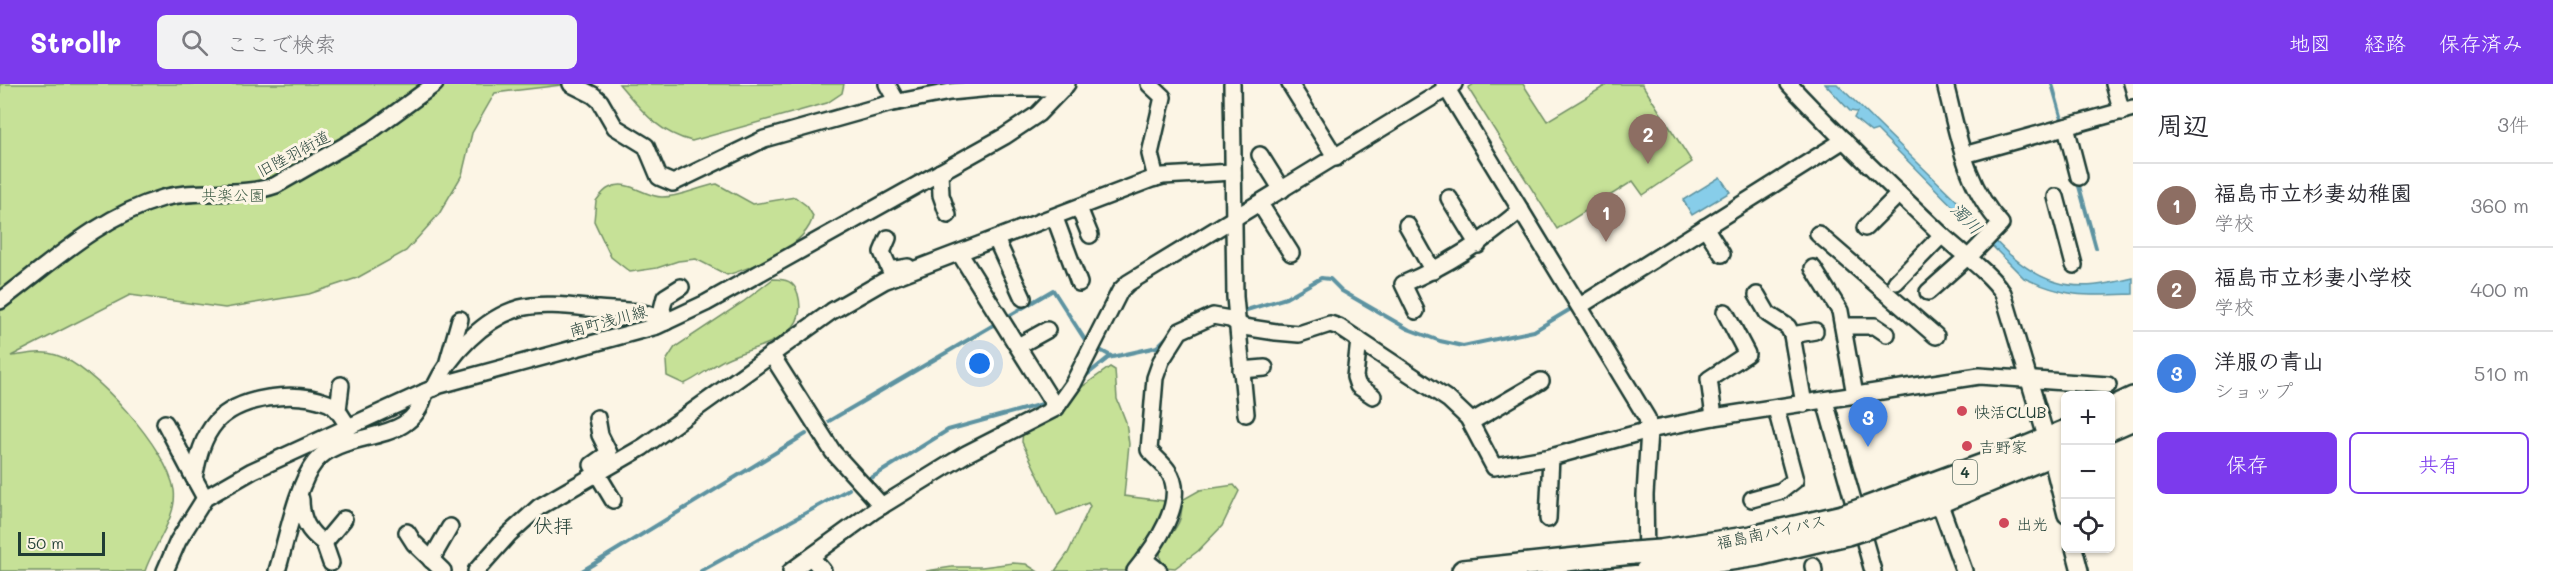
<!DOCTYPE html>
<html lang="ja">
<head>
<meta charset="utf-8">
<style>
	:root { --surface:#fff; --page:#f2f2f3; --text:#2b2b33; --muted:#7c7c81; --line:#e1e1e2; --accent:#7c3aed }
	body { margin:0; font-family:Mali,"Klee One",sans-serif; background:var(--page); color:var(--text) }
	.controls { position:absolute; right:18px; bottom:18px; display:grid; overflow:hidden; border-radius:9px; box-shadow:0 2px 4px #0004 }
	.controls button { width:54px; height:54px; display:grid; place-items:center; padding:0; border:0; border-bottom:2px solid var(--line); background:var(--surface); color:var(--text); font:30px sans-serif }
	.scale { position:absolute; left:18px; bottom:15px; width:87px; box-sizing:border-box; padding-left:6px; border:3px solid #1f3d34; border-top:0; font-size:16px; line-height:21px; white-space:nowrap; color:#1f3d34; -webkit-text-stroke:4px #fcf5e5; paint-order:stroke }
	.you { position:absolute; left:980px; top:280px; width:21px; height:21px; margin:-15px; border:4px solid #fff; border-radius:50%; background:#1a73e8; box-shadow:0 0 0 9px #1a73e833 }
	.badge { display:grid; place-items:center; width:39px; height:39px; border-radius:50%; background:var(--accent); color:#fff; font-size:20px; font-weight:700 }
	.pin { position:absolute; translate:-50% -50px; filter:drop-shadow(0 2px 3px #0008) }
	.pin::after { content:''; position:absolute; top:32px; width:21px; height:18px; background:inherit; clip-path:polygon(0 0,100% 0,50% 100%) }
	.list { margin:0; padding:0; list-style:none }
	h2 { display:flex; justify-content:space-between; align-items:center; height:78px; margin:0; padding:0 24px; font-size:26px }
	h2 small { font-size:20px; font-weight:400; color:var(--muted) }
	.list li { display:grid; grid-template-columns:39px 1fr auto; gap:18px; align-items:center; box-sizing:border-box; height:84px; padding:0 24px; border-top:2px solid var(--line) }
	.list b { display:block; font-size:22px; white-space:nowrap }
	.list p { margin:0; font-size:20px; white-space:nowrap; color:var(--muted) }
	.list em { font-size:20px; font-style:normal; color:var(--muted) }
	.actions { display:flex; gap:12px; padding:18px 24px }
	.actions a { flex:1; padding:14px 0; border:2px solid var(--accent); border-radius:9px; text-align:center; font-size:21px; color:var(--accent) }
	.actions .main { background:var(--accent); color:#fff }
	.icon { flex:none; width:33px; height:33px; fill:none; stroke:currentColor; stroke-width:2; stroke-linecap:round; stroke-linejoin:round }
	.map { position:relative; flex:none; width:2133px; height:487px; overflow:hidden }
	header { display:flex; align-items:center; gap:36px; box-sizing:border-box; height:84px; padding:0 30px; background:var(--accent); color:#fff }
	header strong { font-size:28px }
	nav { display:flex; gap:33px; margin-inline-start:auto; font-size:21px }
	.search { width:420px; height:54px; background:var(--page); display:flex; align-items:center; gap:15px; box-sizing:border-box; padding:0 21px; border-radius:9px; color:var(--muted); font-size:22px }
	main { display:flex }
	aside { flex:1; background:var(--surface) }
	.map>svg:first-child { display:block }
	.green { fill:#c6e197; stroke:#728f66; stroke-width:1.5 }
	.water { fill:#87cde9; stroke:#5d93a1; stroke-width:1.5 }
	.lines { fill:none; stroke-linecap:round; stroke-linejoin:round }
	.stream { stroke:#5d93a1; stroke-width:4 }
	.minor-casing { stroke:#1f3d34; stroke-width:20 }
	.highway-casing { stroke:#1f3d34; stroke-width:26 }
	.minor { stroke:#fcf5e5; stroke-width:15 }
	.highway { stroke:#fcf5e5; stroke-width:21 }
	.highway-bridge-casing { stroke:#1f3d34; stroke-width:26; stroke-linecap:butt }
	.highway-bridge { stroke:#fcf5e5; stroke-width:21 }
	.poi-dot { fill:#d1495b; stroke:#fcf5e5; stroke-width:2 }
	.labels { text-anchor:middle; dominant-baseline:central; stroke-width:6; stroke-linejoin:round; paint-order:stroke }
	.shield { fill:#fcf5e5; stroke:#617469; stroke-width:1.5 }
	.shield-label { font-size:15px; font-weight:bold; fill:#1f3d34 }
	.street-label { font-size:16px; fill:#1f3d34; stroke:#fcf5e5 }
	.park-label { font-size:16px; fill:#405e48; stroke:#fcf5e5 }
	.poi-label { font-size:16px; fill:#1f3d34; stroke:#fcf5e5; text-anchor:start }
	.water-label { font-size:18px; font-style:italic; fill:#345a58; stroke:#fcf5e5 }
	.quarter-label { font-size:20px; fill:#1f3d34; stroke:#fcf5e5 }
</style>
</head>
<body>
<header>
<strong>Strollr</strong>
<div class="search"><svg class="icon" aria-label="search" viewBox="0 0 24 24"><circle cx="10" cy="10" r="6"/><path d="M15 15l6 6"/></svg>ここで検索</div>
<nav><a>地図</a><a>経路</a><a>保存済み</a></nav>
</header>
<main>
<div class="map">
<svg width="2133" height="487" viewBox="0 0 2133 487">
	<rect width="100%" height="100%" fill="#fcf5e5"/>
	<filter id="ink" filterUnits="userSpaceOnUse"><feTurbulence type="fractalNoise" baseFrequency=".0167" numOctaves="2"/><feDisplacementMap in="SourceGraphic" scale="12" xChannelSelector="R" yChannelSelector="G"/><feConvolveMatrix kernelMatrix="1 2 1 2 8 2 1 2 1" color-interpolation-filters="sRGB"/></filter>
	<g filter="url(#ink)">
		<g class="green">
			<path d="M0,0H570L495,9L472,49L462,91L439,130L406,167L357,194L309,210L225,224L130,211L11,272C26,271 40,266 56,271C94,282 168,366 174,406C178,433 153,462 145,487H0Z"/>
			<path d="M619,0H844L842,9L827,19L692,57C657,48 642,27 619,0Z"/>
			<path d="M1474,0H1523L1547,37L1608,0H1642L1692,78L1643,111L1633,97L1557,145L1468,4Z"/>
			<path d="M717,100L753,120L795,113L807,122L813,132C807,162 754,183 727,191L696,175L678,177L657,184L630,188L611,173L594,137L596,117C599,113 604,106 609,104C628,94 644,113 662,113C681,113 698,103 717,100Z"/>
			<path d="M773,195C786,195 794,197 798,210C811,257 755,261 728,274C712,281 700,293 684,300L667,292L666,277L675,263L743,218Z"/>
			<path d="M1110,283L1115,286L1117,315L1126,338L1129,360L1124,412L1164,417C1168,440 1144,468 1132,487H1055L1068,469L1090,422L1088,419L1057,431L1022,358L1023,345Z"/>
			<path d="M1234,401L1239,407L1222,442L1198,467L1175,484L1164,483C1151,462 1174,454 1180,435C1182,429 1181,422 1184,415L1200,406Z"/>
			<path d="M1013,479L1026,480L1037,487H926L952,483H982Z"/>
		</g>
		<g class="water">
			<path d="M1825,0H1837C1877,39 1918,79 1958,118C1988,147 2014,185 2056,198C2082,206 2108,200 2133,194V210C2086,212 2068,214 2024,194L1877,46L1871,48L1854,34L1857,28L1850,27Z"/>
			<path d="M1720,93L1730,108L1692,131L1683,116Z"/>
		</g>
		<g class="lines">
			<g class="stream">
				<path d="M2052,0L2061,32"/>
				<path d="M2077,95L2096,164"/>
				<path d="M1240,228L1286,214L1321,194L1330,195L1342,207L1408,245L1440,257L1463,262L1534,247L1574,223"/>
				<path d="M1007,233L1053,206L1087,259"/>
				<path d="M1096,264L1111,272"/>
				<path d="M1083,294L1108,274L1157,263L1170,250"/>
				<path d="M829,337L997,239"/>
				<path d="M868,396L948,346L1046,319"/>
				<path d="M1653,404V447"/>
				<path d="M582,487L806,350"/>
				<path d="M701,487L849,405"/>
			</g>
			<defs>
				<g id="minor">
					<path d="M571,0L593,11L600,17L615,43L646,62L659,93L673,99L764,55L888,20L950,8L991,4H1064"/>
					<path d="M887,0L897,18"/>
					<path d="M1149,0L1163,13L1150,70L1156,94"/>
					<path d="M1232,0L1235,213L1246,330"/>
					<path d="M1290,0L1336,74"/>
					<path d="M1444,0L1647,334L1649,346L1645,411L1646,478"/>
					<path d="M1789,0C1838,53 1891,102 1943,152C1961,169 1990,189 2003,209L2047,356L2066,431"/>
					<path d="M1945,0C1958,49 1965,102 2001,140L1967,175"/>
					<path d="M2114,0L2122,28"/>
					<path d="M2066,43L2079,93"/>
					<path d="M1260,71L1282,106"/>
					<path d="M1964,71L2133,24"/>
					<path d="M940,88L941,111L948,131"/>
					<path d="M2056,113L2074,181"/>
					<path d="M1449,114L1478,161"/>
					<path d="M1260,120L1291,169"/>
					<path d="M1079,124L1090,151"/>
					<path d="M1055,134L1079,199"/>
					<path d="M1407,141L1433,187"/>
					<path d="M1705,143L1722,170"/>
					<path d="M1865,144L1899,110"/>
					<path d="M1818,150L1936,252"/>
					<path d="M888,154L882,168L890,186L908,183"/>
					<path d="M996,155L1023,214"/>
					<path d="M960,170L1056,324"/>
					<path d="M1813,184L1840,227L1855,311"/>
					<path d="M1896,198L1942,151"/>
					<path d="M1928,208L1966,174"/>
					<path d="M1757,211L1768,230L1788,243L1792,251L1804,320"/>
					<path d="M0,217C51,179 100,132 163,114C200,104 240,114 276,101L372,46L435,0"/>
					<path d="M1580,222L1844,56"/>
					<path d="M1416,227L1403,200C1450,180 1482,158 1521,126"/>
					<path d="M1843,242H1875L1887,250"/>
					<path d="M1792,251L1815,247"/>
					<path d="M1359,256L1355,293L1358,302L1373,312"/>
					<path d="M1018,262L1047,246"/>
					<path d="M771,270L833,368L882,422"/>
					<path d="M448,277L460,235"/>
					<path d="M1241,286L1265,284"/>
					<path d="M434,304C449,271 484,234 520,224C542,218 576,223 598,225C623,227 644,225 666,238L662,225L665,213L681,203"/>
					<path d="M1825,317L1873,487"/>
					<path d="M338,326L341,301"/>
					<path d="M1714,333L1709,295L1747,270L1725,228"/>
					<path d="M597,334L600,351L609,369L592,381L613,416"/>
					<path d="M1471,338L1541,297"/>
					<path d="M165,339L194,394"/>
					<path d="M205,414L194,394C198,374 202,354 216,338C240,312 295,306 328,319C338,323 343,335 349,344"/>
					<path d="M301,415C301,435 308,448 324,459L344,435"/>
					<path d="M1752,415L1781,407L1795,396L1776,325"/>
					<path d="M1939,418L1964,487"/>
					<path d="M1548,435L1551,373"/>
					<path d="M407,448L414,459L443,487"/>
					<path d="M324,459L331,479"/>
					<path d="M2074,464L2080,487"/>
					<path d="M811,473L823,487"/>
					<path d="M1144,475L1159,487"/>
					<path d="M431,476L450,443"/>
					<path d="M1813,482L1814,487"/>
					<path d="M165,487L178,457L205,414L252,387L440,301L657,242L706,219L1005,52L1038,30L1067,0"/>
					<path d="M277,487C286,458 297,400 315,378C345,342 413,365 425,308"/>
					<path d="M476,487L509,450L539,423L643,363L832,227L884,197L1152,95L1163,92L1233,88"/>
					<path d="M791,487L875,426L966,370L1056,324L1073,300L1120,207L1128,199L1454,0"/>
					<path d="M1135,487C1153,465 1189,416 1168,387C1163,379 1155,374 1149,366L1155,294L1161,277L1180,247L1213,232L1230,235L1244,243L1276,248L1299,250L1330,240L1339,243L1449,316L1468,334L1494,383L1551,373L1649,346L1714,333L1979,292L2108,301"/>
				</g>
				<g id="highway">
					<path d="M2110,325L2133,314"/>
					<path d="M2110,345L2133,335"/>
					<path d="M1863,425L1991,378L2066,347"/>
					<path d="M1869,443L1939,418L2066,365"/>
					<path d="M1660,467L1752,453L1843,432"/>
					<path d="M1659,486L1757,471L1847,450"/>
					<path d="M1463,487L1633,469"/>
				</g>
			</defs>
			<use href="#minor" class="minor-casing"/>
			<use href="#highway" class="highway-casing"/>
			<use href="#minor" class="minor"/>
			<use href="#highway" class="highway"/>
			<defs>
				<g id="highway-bridge">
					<path d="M1843,432L1863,425"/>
					<path d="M1847,450L1869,443"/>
					<path d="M1633,469L1660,467"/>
					<path d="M1646,487L1659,486"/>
				</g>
			</defs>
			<use href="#highway-bridge" class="highway-bridge-casing"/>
			<use href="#highway-bridge" class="highway-bridge"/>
		</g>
	</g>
	<g class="poi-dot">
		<circle cx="1962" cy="327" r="6"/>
		<circle cx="1967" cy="362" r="6"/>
		<circle cx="2004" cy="439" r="6"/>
	</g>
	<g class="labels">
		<rect class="shield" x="1953" y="376" width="24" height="24" rx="4.5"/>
		<g class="shield-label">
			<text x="1965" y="388">4</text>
		</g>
		<g class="street-label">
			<text transform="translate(293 69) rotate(-28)">旧陸羽街道</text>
			<text transform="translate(608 236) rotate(-15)">南町浅川線</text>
			<text transform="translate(1771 447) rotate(-12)">福島南バイパス</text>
		</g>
		<g class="park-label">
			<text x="233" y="110">共楽公園</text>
		</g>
		<g class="poi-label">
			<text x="1974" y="327">快活CLUB</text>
			<text x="1979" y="362">吉野家</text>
			<text x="2016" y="439">出光</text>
		</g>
		<g class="water-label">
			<text transform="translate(1967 134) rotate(45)">濁川</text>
		</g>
		<g class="quarter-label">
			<text x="553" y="441">伏拝</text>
		</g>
	</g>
</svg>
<div class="controls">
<button>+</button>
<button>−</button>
<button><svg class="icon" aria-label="locate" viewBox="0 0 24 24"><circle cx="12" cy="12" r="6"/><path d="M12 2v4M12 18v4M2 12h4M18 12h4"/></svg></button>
</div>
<div class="scale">50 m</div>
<div class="you"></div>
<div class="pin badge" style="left:1606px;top:158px;background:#8d6e63">1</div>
<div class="pin badge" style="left:1648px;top:80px;background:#8d6e63">2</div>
<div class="pin badge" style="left:1868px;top:363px;background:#3f7fe0">3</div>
</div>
<aside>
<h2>周辺<small>3件</small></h2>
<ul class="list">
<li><span class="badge" style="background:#8d6e63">1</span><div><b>福島市立杉妻幼稚園</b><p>学校</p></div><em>360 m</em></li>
<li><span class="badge" style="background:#8d6e63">2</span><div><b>福島市立杉妻小学校</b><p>学校</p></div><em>400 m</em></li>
<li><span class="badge" style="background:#3f7fe0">3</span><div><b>洋服の青山</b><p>ショップ</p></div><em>510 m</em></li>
</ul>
<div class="actions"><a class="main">保存</a><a>共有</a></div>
</aside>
</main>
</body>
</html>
